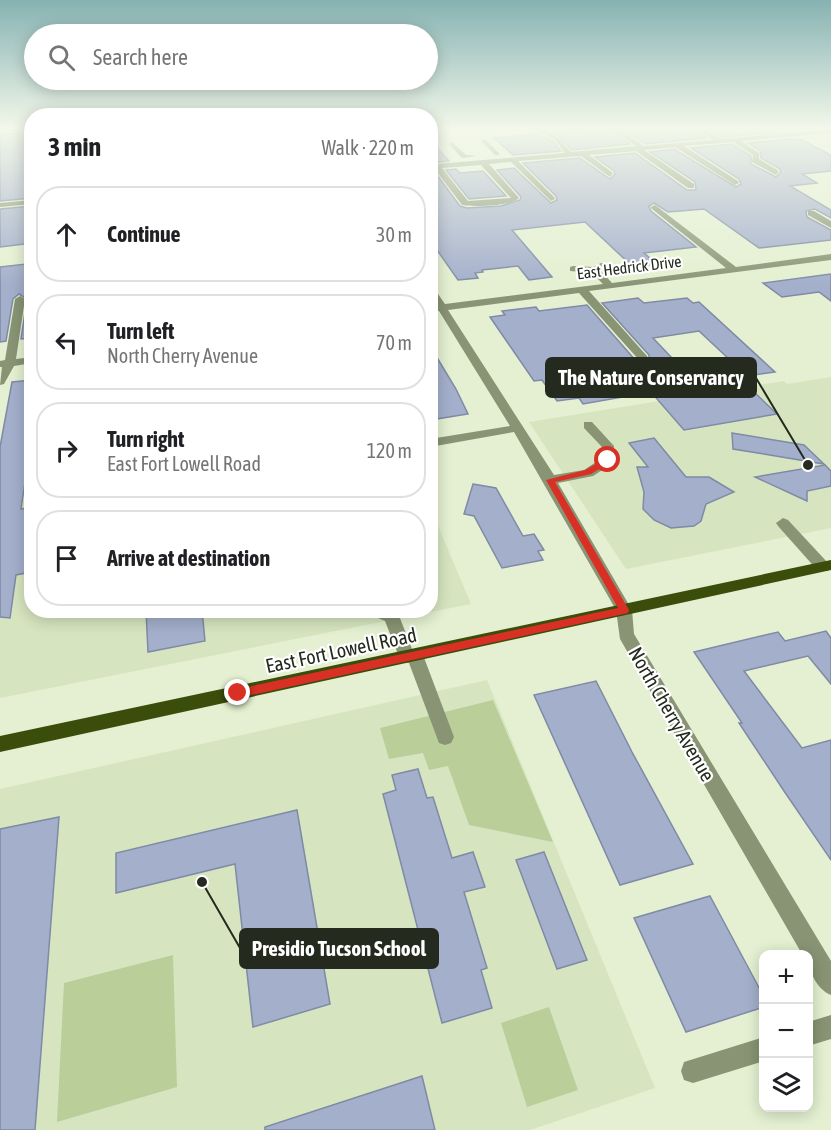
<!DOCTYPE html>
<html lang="en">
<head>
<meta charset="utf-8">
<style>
	:root { --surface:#fff; --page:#f6f6f6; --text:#202124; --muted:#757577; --line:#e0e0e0 }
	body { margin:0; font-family:"Asap Condensed",sans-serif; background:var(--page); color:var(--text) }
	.controls { position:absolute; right:18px; bottom:18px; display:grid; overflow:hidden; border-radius:12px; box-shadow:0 3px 15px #0003 }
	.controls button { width:54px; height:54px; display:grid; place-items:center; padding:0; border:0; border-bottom:2px solid var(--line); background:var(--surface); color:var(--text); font:30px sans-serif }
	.stop { position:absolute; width:18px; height:18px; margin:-14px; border:4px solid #d93025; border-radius:50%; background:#fff }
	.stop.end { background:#d93025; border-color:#fff; box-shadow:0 2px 6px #0008 }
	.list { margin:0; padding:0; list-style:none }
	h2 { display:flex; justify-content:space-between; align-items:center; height:78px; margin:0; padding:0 24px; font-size:26px }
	h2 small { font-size:20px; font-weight:400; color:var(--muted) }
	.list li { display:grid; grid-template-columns:39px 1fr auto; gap:18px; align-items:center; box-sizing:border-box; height:96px; margin:0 12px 12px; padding:0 12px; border:2px solid var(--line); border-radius:24px }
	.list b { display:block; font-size:22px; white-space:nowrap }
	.list p { margin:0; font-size:20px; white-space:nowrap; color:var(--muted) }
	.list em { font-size:20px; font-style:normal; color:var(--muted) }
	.icon { flex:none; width:33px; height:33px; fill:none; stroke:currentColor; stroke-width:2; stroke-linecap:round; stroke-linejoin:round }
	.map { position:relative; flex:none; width:831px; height:1130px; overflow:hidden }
	.search { position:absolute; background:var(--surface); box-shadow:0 3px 15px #0003; left:24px; top:24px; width:414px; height:66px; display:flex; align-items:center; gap:15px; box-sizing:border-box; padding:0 21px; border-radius:33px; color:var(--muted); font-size:22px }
	.panel { position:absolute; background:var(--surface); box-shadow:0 3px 15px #0003; left:24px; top:108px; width:414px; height:510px; border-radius:24px }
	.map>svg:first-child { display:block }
	.built { fill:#d6e5bf }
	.green { fill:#bace9a }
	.building { fill:#a3afcb; stroke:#7f8aa5; stroke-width:1.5 }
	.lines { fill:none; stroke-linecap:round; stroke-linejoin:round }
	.minor { fill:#889474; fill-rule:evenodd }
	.major { fill:#3a4d0a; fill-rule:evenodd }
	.route { fill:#d93025 }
	.labels { text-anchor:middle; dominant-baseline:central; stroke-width:4.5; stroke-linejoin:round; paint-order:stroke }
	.far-street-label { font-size:16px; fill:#252a1e; stroke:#fff }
	.street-label { font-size:20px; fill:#252a1e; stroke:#fff }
	.leader { fill:none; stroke:#252a1e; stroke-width:2 }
	.callout-dot { fill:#252a1e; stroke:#fff; stroke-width:2 }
	.callout { fill:#252a1e; stroke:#252a1e; stroke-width:2 }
	.callout-label { font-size:21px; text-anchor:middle; font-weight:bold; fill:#fff }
</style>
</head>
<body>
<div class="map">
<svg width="831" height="1130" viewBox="0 0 831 1130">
	<rect width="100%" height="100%" fill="#e4f0d1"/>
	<g class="built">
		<path d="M831,377V528L626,569L529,422L784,381L787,384Z"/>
		<path d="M31,499L32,610H430L431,509L471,604L0,698V504Z"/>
		<path d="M487,680L655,1088L530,1130H0V789Z"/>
	</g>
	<g class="green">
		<path d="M493,700L553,842L469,825L448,766L429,770L423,753L389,759L380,728Z"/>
		<path d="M173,955L177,1087L57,1122L64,983Z"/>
		<path d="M549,1007L578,1090L527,1107L501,1023Z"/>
	</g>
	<g class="building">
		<path d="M576,128H609L630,144L572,150L554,132L579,130Z"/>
		<path d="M622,128H692L706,138L645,144Z"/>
		<path d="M705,128H771L779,132L722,137Z"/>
		<path d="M27,133L24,146L32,145V198L0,201V134Z"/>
		<path d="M538,134L554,142L561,151L513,155L494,138Z"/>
		<path d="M792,139L802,140L831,155V171L802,174L817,183L790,186L831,210V218L815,209L806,211L807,217L831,230V240L759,248L704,209L668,212L654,203L649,206L651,211L696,247L644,253L657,264L633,267L585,222L512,230L552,277L529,280L518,266L482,270L483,272L475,273L478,278L458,280L430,240V171H434L460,206L467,208L501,206L520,200L521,197L497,170L514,168L551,203L557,200L556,196L523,163L580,158L610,179L615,174L614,171L595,157L635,153L687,190H696L695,182L650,152L674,149L736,187L741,184L739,179L691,148L732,144L751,156V164L776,177L781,172L780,169L761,158L760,151L748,143Z"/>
		<path d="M430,140L449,161L430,163Z"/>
		<path d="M456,169L460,173L483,171L506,196L469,199L446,170Z"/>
		<path d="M32,206V228L29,229L24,244L0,247V209Z"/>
		<path d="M26,264L25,269L32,271V338L21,339L27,299L19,294L13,299L6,341L0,342V267Z"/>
		<path d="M831,274V301L819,292L782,297L763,283Z"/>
		<path d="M638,298L644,303L687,298L693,303L699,302L775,372L747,376L699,331L653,338L691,378L732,371L777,414L684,430L651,392L583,404L579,398L557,401L542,380L534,381L490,317L505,315L502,311L536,307L539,311L587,305L637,362L642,363L649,360V355L602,303Z"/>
		<path d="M430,346L456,389L468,414L430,420Z"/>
		<path d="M32,380V436L21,509L32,507V572L16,575L10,618L0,617V447L12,382Z"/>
		<path d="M732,433L804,445L824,464L733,449Z"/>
		<path d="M654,438L686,477H709L734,492L706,504L701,521L694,526L671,528L654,520L643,509L644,492L637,467H648L629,443Z"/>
		<path d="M825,465L831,471V486L807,491V501L755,477Z"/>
		<path d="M473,484L496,488L523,536L534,534L544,550L538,551L543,560L502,568L474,516L464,514Z"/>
		<path d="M146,610H202L205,641L148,652Z"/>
		<path d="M826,631L831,638V684L808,656L744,671L802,748L831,740V860L784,791L739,723H742L694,652L778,632L785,641Z"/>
		<path d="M596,681L632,752L693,864L620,885L534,695Z"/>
		<path d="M418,769L427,798L433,797L452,858L473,852L485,887L464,892L487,968L481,970L492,1008L442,1023L383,794L396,790L392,775Z"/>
		<path d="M297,810L330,1004L253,1027L235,864L116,893V853Z"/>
		<path d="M59,817L35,1130H0V829Z"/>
		<path d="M544,852L587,960L557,969L516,860Z"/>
		<path d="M710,896L764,997V1007L686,1032L634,918Z"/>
		<path d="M422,1076L435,1130H265V1127Z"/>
	</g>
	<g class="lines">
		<g class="minor">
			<path d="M3,128H32V131L6,130Z"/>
			<path d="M532,128C549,127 561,140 571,152L636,146L611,128H618L644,146L713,140L694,128H701L722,139L831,129V133L741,141L759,153V159L779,171L776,175L752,162L753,155L733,142L684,146L738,181L739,183L735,185L675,147L644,150L694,184V188H688L636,151L589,155L613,173L610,177L581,156L518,161L554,197L555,199L551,201L511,162L489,164L519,198C512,206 473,207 462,205L435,169H430V165L437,164L565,153L555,140ZM481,165L511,198L468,201L442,168Z"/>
			<path d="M482,140H486L499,153V155H495L482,142Z"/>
			<path d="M452,142L466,155L477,156L462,158L449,144Z"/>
			<path d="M32,200V204L0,207V203Z"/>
			<path d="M655,205L736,267L831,254V260L589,291L647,356L648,358L643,361L639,360L579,293L448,310L554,475L584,470L602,458V447L584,428V422H592L614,446L613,463L593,476L558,483L632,610L634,634L831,961V995C816,989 808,970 808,954H802L620,639L616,610L514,432L430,447V439L510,426L439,311L430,312V306H435L430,298V286L433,287L445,304L603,284L592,273L570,271V267L573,266L593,267L601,263H607V267L601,271L612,283L726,268L652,209L651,207Z"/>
			<path d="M808,211H814L831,221V228L808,215Z"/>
			<path d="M20,296L25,299L16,359L32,357V363L14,366L4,384L0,385L2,367H0V361L5,360L15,299Z"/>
			<path d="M783,518L788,520L828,563L831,567L828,571H818L778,526L776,523Z"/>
			<path d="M367,610H392L398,613L412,649L421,650L423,655L454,737L451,743L445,745L439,743L409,663L401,662L385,621L369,614Z"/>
			<path d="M831,1015V1039L808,1046V1022Z"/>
			<path d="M764,1037V1061L693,1083L684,1080L681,1071L684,1062Z"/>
		</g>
		<path class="major" d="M831,560V570L0,752V736Z"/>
	</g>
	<linearGradient id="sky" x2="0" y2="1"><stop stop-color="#86b2b2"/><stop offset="0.45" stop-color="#f3f8ea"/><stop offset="1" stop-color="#f3f8ea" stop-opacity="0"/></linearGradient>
	<rect width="831" height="286" fill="url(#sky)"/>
	<path class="route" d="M608,457L612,460L611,462L591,474L555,482L629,610L628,613L238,698L234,697V690L238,689L618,608L546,480L585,470Z"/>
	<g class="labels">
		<g class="far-street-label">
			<text transform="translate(629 267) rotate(-7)">East Hedrick Drive</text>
		</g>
		<g class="street-label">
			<text transform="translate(341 650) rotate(-12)">East Fort Lowell Road</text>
			<text transform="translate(672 714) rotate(60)">North Cherry Avenue</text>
		</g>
	</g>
	<path class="leader" d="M808 465L756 378M202 882L240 948"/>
	<g class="callout-dot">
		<circle cx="808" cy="465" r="6"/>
		<circle cx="202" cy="882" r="6"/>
	</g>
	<g class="callout">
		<rect x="546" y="358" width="210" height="39" rx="6"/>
		<rect x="240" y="929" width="198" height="39" rx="6"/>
	</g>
	<g class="callout-label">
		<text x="651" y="385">The Nature Conservancy</text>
		<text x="339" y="956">Presidio Tucson School</text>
	</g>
</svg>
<div class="controls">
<button>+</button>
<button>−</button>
<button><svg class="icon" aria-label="layers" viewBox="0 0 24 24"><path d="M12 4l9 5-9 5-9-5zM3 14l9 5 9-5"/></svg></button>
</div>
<div class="stop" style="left:608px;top:460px"></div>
<div class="stop end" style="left:238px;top:693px"></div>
<div class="search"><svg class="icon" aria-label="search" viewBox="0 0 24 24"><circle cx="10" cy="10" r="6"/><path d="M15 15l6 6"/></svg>Search here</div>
<section class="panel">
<h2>3 min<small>Walk · 220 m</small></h2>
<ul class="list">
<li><svg class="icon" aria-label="ahead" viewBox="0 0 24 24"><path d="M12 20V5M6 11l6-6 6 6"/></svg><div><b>Continue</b></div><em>30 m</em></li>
<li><svg class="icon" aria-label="left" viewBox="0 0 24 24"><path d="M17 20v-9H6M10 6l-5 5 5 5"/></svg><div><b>Turn left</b><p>North Cherry Avenue</p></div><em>70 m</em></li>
<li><svg class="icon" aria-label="right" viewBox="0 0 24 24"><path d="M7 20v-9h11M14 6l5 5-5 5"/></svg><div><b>Turn right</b><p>East Fort Lowell Road</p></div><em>120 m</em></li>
<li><svg class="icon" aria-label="arrive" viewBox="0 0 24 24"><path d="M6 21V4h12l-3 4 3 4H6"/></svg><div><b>Arrive at destination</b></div></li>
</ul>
</section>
</div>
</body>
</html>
